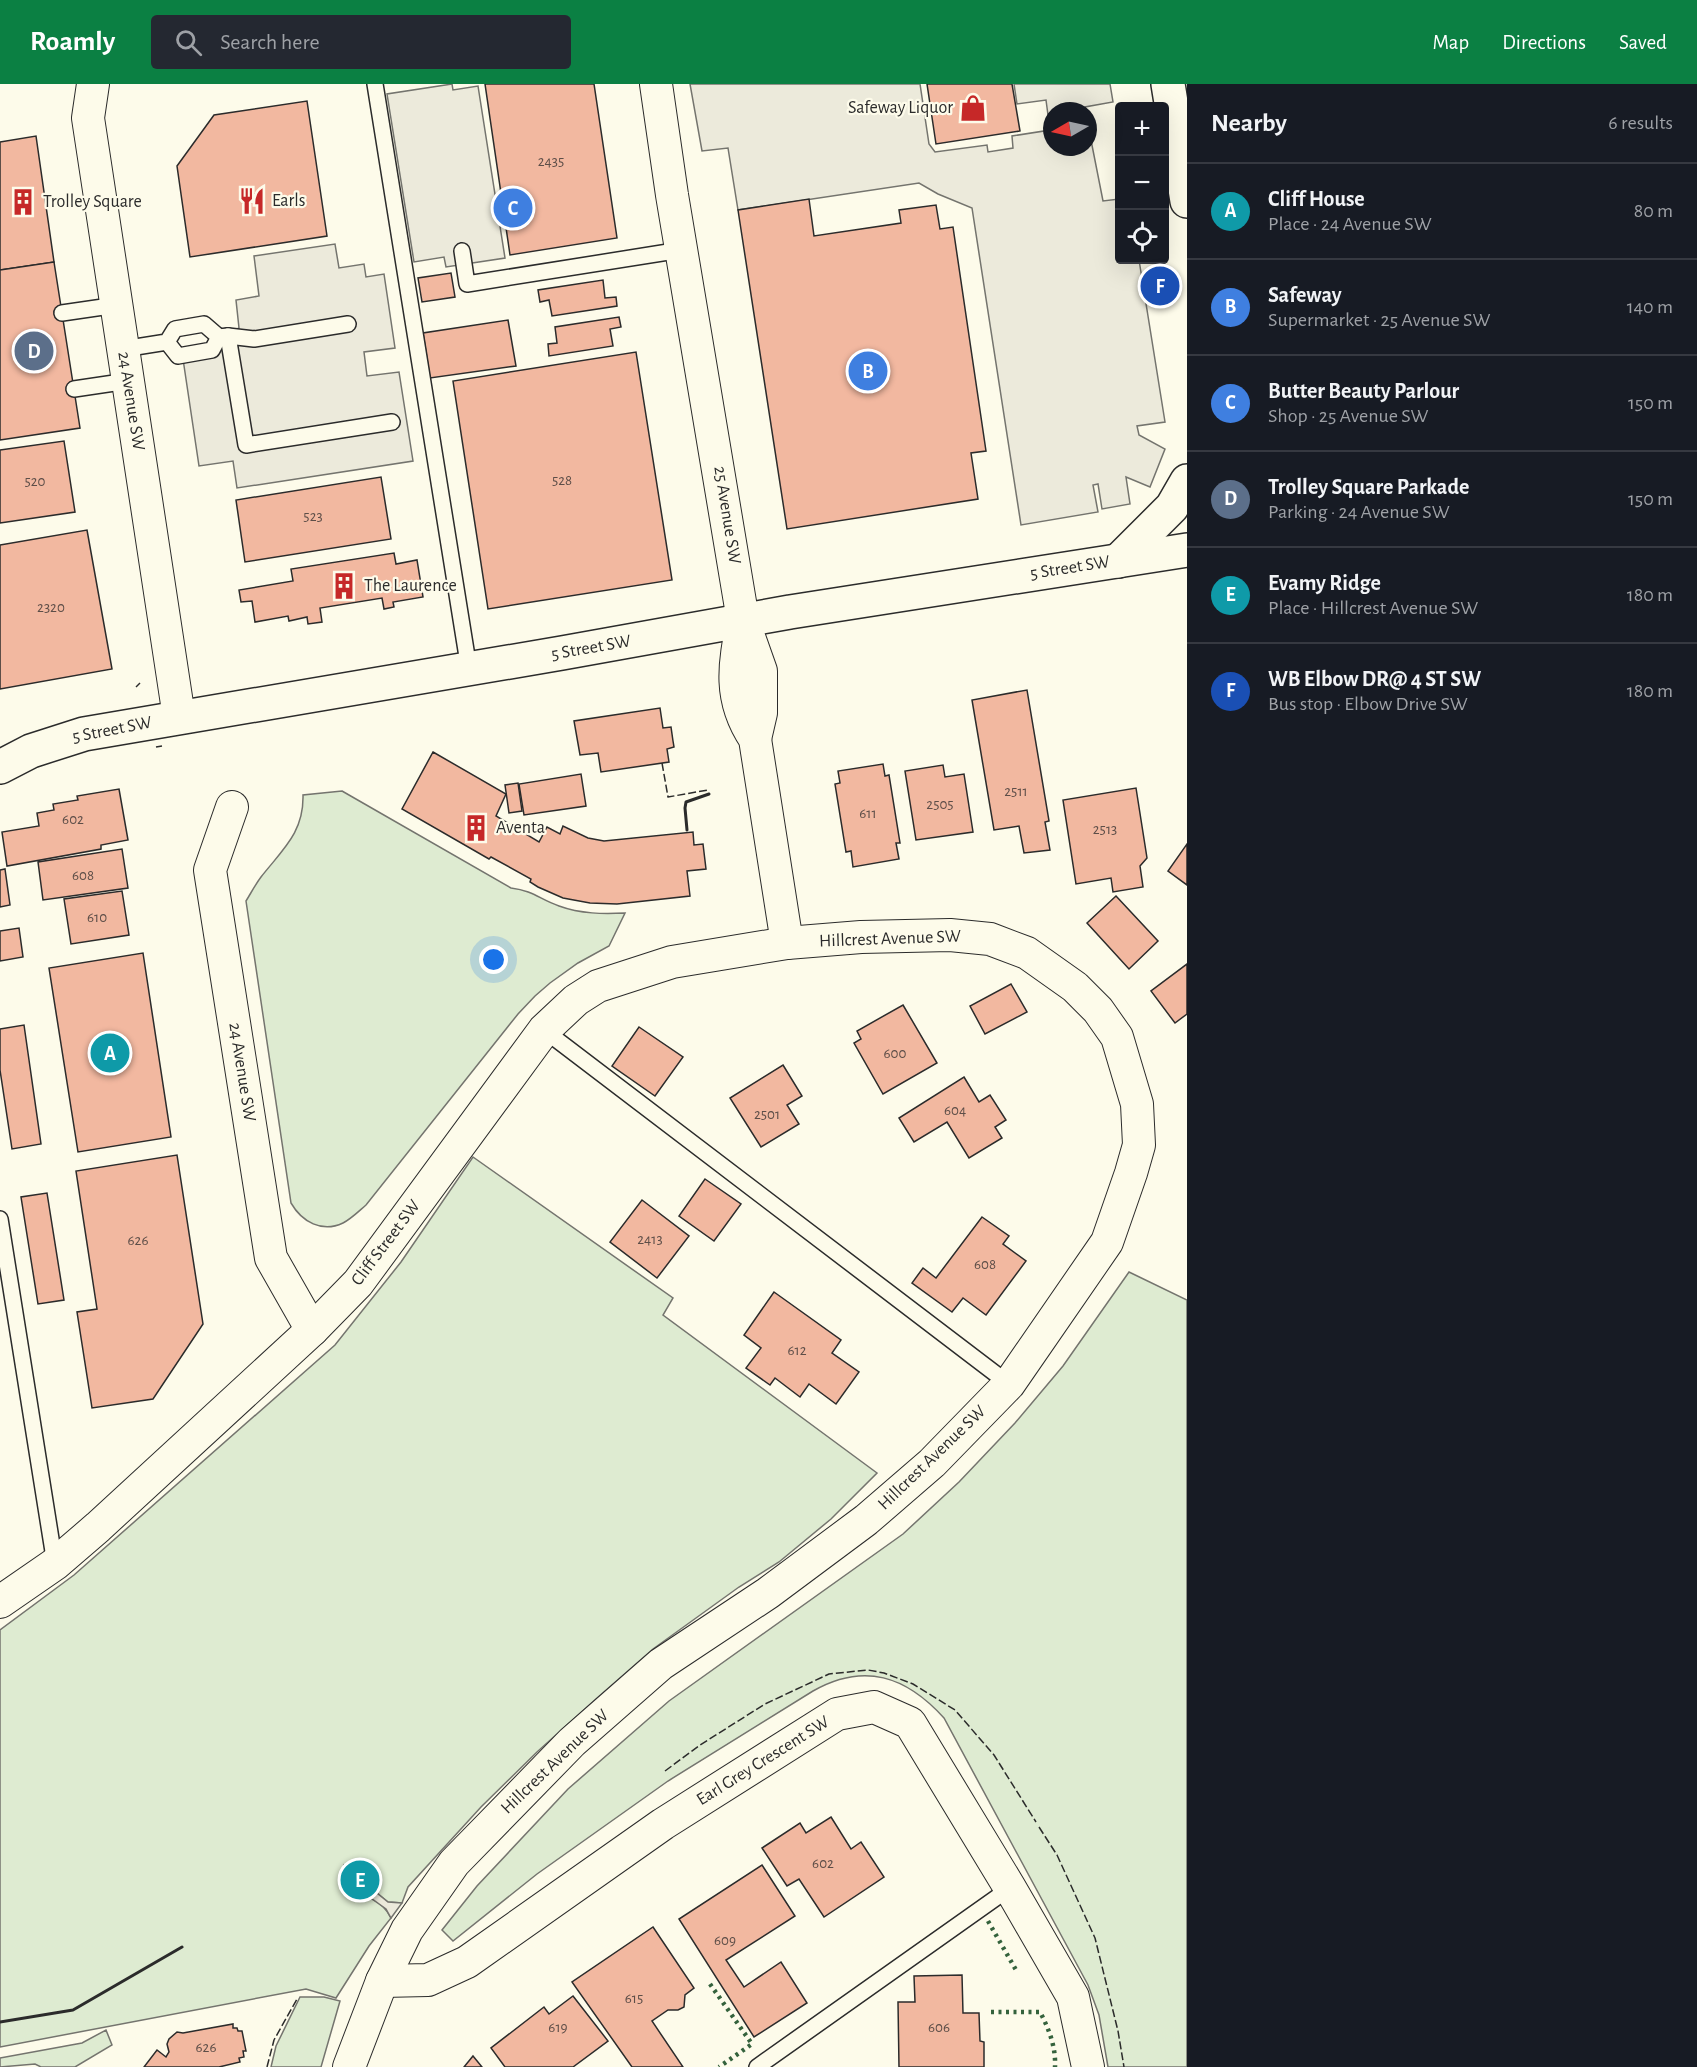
<!DOCTYPE html>
<html lang="en">
<head>
<meta charset="utf-8">
<style>
	:root { --surface:#171b24; --page:#242831; --text:#f1f3f6; --muted:#9ea1a6; --line:#363941; --accent:#0b8043 }
	body { margin:0; font-family:"Alegreya Sans",sans-serif; background:var(--page); color:var(--text) }
	.controls { position:absolute; right:18px; top:18px; display:grid; overflow:hidden; border-radius:6px; box-shadow:0 6px 24px #0002 }
	.controls button { width:54px; height:54px; display:grid; place-items:center; padding:0; border:0; border-bottom:2px solid var(--line); background:var(--surface); color:var(--text); font:30px sans-serif }
	.compass { position:absolute; left:1043px; top:18px; width:54px; height:54px; border-radius:50%; background:var(--surface); box-shadow:0 6px 24px #0002; rotate:261deg }
	.you { position:absolute; left:494px; top:876px; width:21px; height:21px; margin:-15px; border:4px solid #fff; border-radius:50%; background:#1a73e8; box-shadow:0 0 0 9px #1a73e833 }
	.badge { display:grid; place-items:center; width:39px; height:39px; border-radius:50%; background:var(--accent); color:#fff; font-size:20px; font-weight:700 }
	.pin { position:absolute; translate:-50% -50%; border:3px solid #fff; box-shadow:0 2px 6px #0006 }
	.list { margin:0; padding:0; list-style:none }
	h2 { display:flex; justify-content:space-between; align-items:center; height:78px; margin:0; padding:0 24px; font-size:26px }
	h2 small { font-size:20px; font-weight:400; color:var(--muted) }
	.list li { display:grid; grid-template-columns:39px 1fr auto; gap:18px; align-items:center; box-sizing:border-box; height:96px; padding:0 24px; border-top:2px solid var(--line) }
	.list b { display:block; font-size:22px; white-space:nowrap }
	.list p { margin:0; font-size:20px; white-space:nowrap; color:var(--muted) }
	.list em { font-size:20px; font-style:normal; color:var(--muted) }
	.icon { flex:none; width:33px; height:33px; fill:none; stroke:currentColor; stroke-width:2; stroke-linecap:round; stroke-linejoin:round }
	.map { position:relative; flex:none; width:1187px; height:1983px; overflow:hidden }
	header { display:flex; align-items:center; gap:36px; box-sizing:border-box; height:84px; padding:0 30px; background:var(--accent); color:#fff }
	header strong { font-size:28px }
	nav { display:flex; gap:33px; margin-inline-start:auto; font-size:21px }
	.search { width:420px; height:54px; background:var(--page); display:flex; align-items:center; gap:15px; box-sizing:border-box; padding:0 21px; border-radius:6px; color:var(--muted); font-size:22px }
	main { display:flex }
	aside { flex:1; background:var(--surface) }
	.map>svg:first-child { display:block }
	.green { fill:#deebd1; stroke:#74746e; stroke-width:1.5 }
	.parking { fill:#eceadb; stroke:#74746e; stroke-width:1.5 }
	.building { fill:#f2b8a0; stroke:#2b2b2b; stroke-width:1.5 }
	.lines { fill:none; stroke-linecap:round; stroke-linejoin:round }
	.lane-casing { stroke:#2b2b2b; stroke-width:18 }
	.street-casing { stroke:#2b2b2b; stroke-width:34 }
	.secondary-casing { stroke:#2b2b2b; stroke-width:36 }
	.lane { stroke:#fdfbea; stroke-width:15 }
	.street { stroke:#fdfbea; stroke-width:32 }
	.secondary { stroke:#fdfbea; stroke-width:33 }
	.hedge { stroke:#34623c; stroke-width:4.5; stroke-dasharray:3 4.5; stroke-linecap:butt }
	.fence { stroke:#2b2b2b; stroke-width:1.5; stroke-dasharray:8 3; stroke-linecap:butt }
	.wall { stroke:#2b2b2b; stroke-width:3 }
	.labels { text-anchor:middle; dominant-baseline:central; stroke-width:4.5; stroke-linejoin:round; paint-order:stroke }
	.number-label { font-size:15px; fill:#5d4e48 }
	.poi-label { font-size:18px; fill:#2b2b2b; stroke:#fdfbea; text-anchor:start }
	.street-label { font-size:18px; fill:#2b2b2b; stroke:#fdfbea }
</style>
</head>
<body>
<header>
<strong>Roamly</strong>
<div class="search"><svg class="icon" aria-label="search" viewBox="0 0 24 24"><circle cx="10" cy="10" r="6"/><path d="M15 15l6 6"/></svg>Search here</div>
<nav><a>Map</a><a>Directions</a><a>Saved</a></nav>
</header>
<main>
<div class="map">
<svg width="1187" height="1983" viewBox="0 0 1187 1983">
	<rect width="100%" height="100%" fill="#fdfbea"/>
	<g class="green">
		<path d="M342,707L511,804C534,807 539,815 559,822C581,830 603,830 625,829L609,862L578,879L550,899L535,912L518,930L366,1121C359,1127 351,1135 343,1139C322,1149 302,1138 291,1119L246,817C251,809 255,801 261,793C282,766 304,749 303,711Z"/>
		<path d="M473,1073L673,1214L663,1231L877,1389L831,1435L779,1478L739,1503L653,1565L597,1614L537,1668L481,1723L408,1803L402,1819L388,1818L377,1809L375,1798L344,1781L345,1809C364,1810 382,1815 391,1834L369,1862L336,1914L306,1905L0,1963V1546L74,1491L335,1261L401,1178Z"/>
		<path d="M1129,1188L1187,1216V1983H1108L1099,1931L1088,1901L944,1634C906,1592 864,1578 813,1607L668,1697L537,1790L453,1857L442,1846L477,1802L568,1705L669,1617L903,1450L959,1398L1015,1339L1063,1282Z"/>
		<path d="M300,1913H324L340,1917L321,1983H271L276,1962Z"/>
		<path d="M106,1946L112,1961L75,1983H41L35,1980L0,1983V1974L82,1959Z"/>
	</g>
	<g class="parking">
		<path d="M452,0L453,6L478,2L505,174L446,183L444,173L414,178L387,10Z"/>
		<path d="M690,0H920L929,60L935,68L987,61L988,68L1013,64L1012,52L1050,46L1046,16L1017,20L1014,0H1110L1113,18L1085,23V27H1052V63H1088V41L1103,117L1119,115L1120,176H1139L1165,338L1137,342L1139,351L1165,365L1150,403L1126,393L1130,420L1102,425L1098,400L1093,401L1098,428L1021,441L972,124L938,110L919,99L738,126L728,64L702,67Z"/>
		<path d="M335,160L339,184L364,180L366,193L384,190L395,264L364,268L367,292L399,288L413,377L237,404L233,377L199,382L183,275L239,244L236,216L259,212L254,172Z"/>
		<path d="M360,1777L375,1784L377,1789L375,1803L377,1809L388,1818L402,1819L391,1834L386,1825L372,1815L362,1810L345,1809L344,1781Z"/>
	</g>
	<g class="building">
		<path d="M485,0H594L617,154L510,171Z"/>
		<path d="M927,0H1012L1020,47L936,60Z"/>
		<path d="M307,17L327,152L190,173L177,82L214,31Z"/>
		<path d="M36,52L54,178L0,186V58Z"/>
		<path d="M809,115L814,152L901,139L899,126L936,121L940,145L953,143L986,367L971,369L978,415L787,445L738,126Z"/>
		<path d="M54,178L80,344L0,356V186Z"/>
		<path d="M451,189L455,213L422,218L418,194Z"/>
		<path d="M603,196L605,214L616,213L617,222L552,232L549,216L540,218L538,206Z"/>
		<path d="M619,233L621,243L610,245L613,262L549,272L548,260L557,259L555,243Z"/>
		<path d="M508,236L516,282L430,294L423,249Z"/>
		<path d="M636,268L672,496L488,525L453,297Z"/>
		<path d="M64,357L75,428L0,439V366Z"/>
		<path d="M381,393L391,455L245,478L236,416Z"/>
		<path d="M87,446L112,585L0,605V461Z"/>
		<path d="M394,469L396,480L417,476L423,513L393,518L394,523L384,525L382,514L320,524L322,538L308,540L307,533L289,537L288,532L255,538L252,517L241,518L239,506L293,497L291,485Z"/>
		<path d="M1027,606L1049,737L1045,738L1050,766L1024,769L1019,742L994,746L972,616Z"/>
		<path d="M660,624L663,644L671,643L673,657L674,663L667,665L669,678L601,688L598,669L580,671L574,637Z"/>
		<path d="M433,668L506,710L496,732L539,758L547,743L560,750L563,742L588,754L604,757L693,748L694,761L703,760L706,785L687,787L690,812L617,820L590,819L563,814L538,803L530,798L531,795L491,773L489,775L402,725Z"/>
		<path d="M883,680L885,692L889,691L900,759H896L899,775L853,783L851,767L846,768L835,700L840,699L838,687Z"/>
		<path d="M943,681L945,693L964,690L973,748L916,756L905,687Z"/>
		<path d="M581,690L586,722L524,731L519,700Z"/>
		<path d="M518,699L522,727L509,729L505,701Z"/>
		<path d="M1136,704L1147,774L1140,782L1143,803L1113,808L1111,794L1076,800L1063,716Z"/>
		<path d="M119,705L128,756L101,761V765L7,782L2,748L39,742L37,729L54,726L53,720L78,716L77,712Z"/>
		<path d="M1187,760V801L1168,787Z"/>
		<path d="M122,765L128,804L43,816L38,778Z"/>
		<path d="M5,785L10,821L0,823V786Z"/>
		<path d="M122,807L129,851L71,860L64,815Z"/>
		<path d="M1116,812L1158,857L1129,885L1087,839Z"/>
		<path d="M19,844L23,873L0,877V847Z"/>
		<path d="M143,869L171,1053L78,1068L49,884Z"/>
		<path d="M1187,880V930L1175,939L1151,907Z"/>
		<path d="M1011,900L1027,928L985,950L970,922Z"/>
		<path d="M903,921L937,979L883,1010L854,959L861,955L857,947Z"/>
		<path d="M24,941L41,1060L12,1065L0,986V945Z"/>
		<path d="M639,943L683,973L655,1012L612,982Z"/>
		<path d="M783,981L802,1012L787,1021L799,1040L761,1063L730,1014Z"/>
		<path d="M964,993L979,1018L990,1011L1006,1036L995,1043L1002,1054L969,1074L947,1038L914,1058L899,1034Z"/>
		<path d="M177,1071L203,1240L153,1315L92,1324L77,1228L97,1225L76,1087Z"/>
		<path d="M705,1095L741,1120L714,1157L679,1132Z"/>
		<path d="M47,1109L64,1216L38,1220L21,1113Z"/>
		<path d="M642,1116L689,1152L657,1194L610,1158Z"/>
		<path d="M982,1133L1009,1152L1003,1160L1026,1177L986,1231L963,1214L952,1228L912,1199L923,1184L936,1194Z"/>
		<path d="M774,1208L841,1256L832,1269L859,1288L836,1320L809,1300L800,1313L775,1294L770,1301L746,1284L761,1264L744,1251Z"/>
		<path d="M831,1733L851,1765L861,1758L884,1793L824,1833L799,1795L787,1802L762,1764L800,1739L806,1749Z"/>
		<path d="M762,1781L795,1832L726,1876L744,1903L781,1878L807,1919L754,1953L679,1835Z"/>
		<path d="M653,1843L694,1904L685,1911L684,1923L678,1926H668L652,1937L683,1983H632L572,1898Z"/>
		<path d="M962,1891L963,1929H979L980,1957L984,1958V1983H899L898,1918H915L914,1892Z"/>
		<path d="M573,1912L608,1957L573,1983H505L491,1964L544,1923L549,1930Z"/>
		<path d="M233,1940V1944H237L238,1947H242L246,1967H243L244,1973L239,1974L240,1978L219,1983H144L157,1966L166,1973L169,1968L167,1960L169,1955L177,1948L183,1949Z"/>
		<path d="M473,1972L482,1983H464Z"/>
	</g>
	<g class="lines">
		<defs>
			<g id="lane">
				<path d="M375,0L469,585"/>
				<path d="M462,167L467,200L681,166"/>
				<path d="M62,229L117,221"/>
				<path d="M228,252L246,361L392,338"/>
				<path d="M219,253L228,252L254,255L348,240"/>
				<path d="M123,265L167,258L175,245L204,240L219,253L212,266L178,272L167,258"/>
				<path d="M74,305L128,297"/>
				<path d="M544,946L1009,1300"/>
				<path d="M0,1135L55,1480"/>
				<path d="M757,1983L1010,1804"/>
			</g>
			<g id="street">
				<path d="M93,0L88,34L179,633"/>
				<path d="M656,0L672,111L743,536C734,581 728,615 755,655L787,859"/>
				<path d="M743,536L761,587V629L755,655"/>
				<path d="M232,723L210,786L271,1174L312,1246"/>
				<path d="M0,1518L55,1480L98,1443L312,1246L358,1199L544,946L576,916L598,902L672,878L787,859L861,853L950,851L990,855L1027,869L1075,903L1098,926L1117,953L1137,1020L1139,1061L1131,1089L1107,1158L1009,1300L932,1379L866,1436L768,1509L661,1580L572,1658L454,1779L407,1846L382,1897L349,1983"/>
				<path d="M382,1897L428,1896L467,1878L663,1740L837,1630L874,1623L910,1639L1010,1804L1073,1913L1088,1983"/>
			</g>
			<g id="secondary">
				<path d="M1168,0L1187,117"/>
				<path d="M1118,477L1172,423L1187,397"/>
				<path d="M0,683L31,667L84,650L562,569L790,528L1187,466"/>
			</g>
		</defs>
		<use href="#lane" class="lane-casing"/>
		<use href="#street" class="street-casing"/>
		<use href="#secondary" class="secondary-casing"/>
		<use href="#lane" class="lane"/>
		<use href="#street" class="street"/>
		<use href="#secondary" class="secondary"/>
		<g class="hedge">
			<path d="M988,1837L1016,1886"/>
			<path d="M710,1900L752,1960L719,1983"/>
			<path d="M991,1928H1040C1049,1945 1056,1963 1055,1983"/>
		</g>
		<g class="fence">
			<path d="M136,603L140,599"/>
			<path d="M156,663L162,662"/>
			<path d="M662,679L668,713L708,706"/>
			<path d="M665,1687L700,1661L765,1620L829,1590L868,1586L884,1589L913,1600L955,1626L994,1671L1036,1738"/>
			<path d="M1039,1743L1057,1771L1095,1854L1118,1947L1124,1983"/>
			<path d="M267,1983L274,1956L297,1915"/>
		</g>
		<g class="wall">
			<path d="M687,746L685,724L686,718L709,710"/>
			<path d="M0,1938L73,1926L182,1863"/>
		</g>
	</g>
	<defs>
		<symbol id="shop-bare" viewBox="-9 -9 18 18"><path d="M-5-2.5h2.3a2.7 3.5 0 0 1 5.4 0H5L5.5 6h-11ZM-1.5-2.5h3a1.5 2.3 0 0 0-3 0Z" fill="#c62828" stroke="#fdfbea" stroke-width="2.5" paint-order="stroke"/></symbol>
		<symbol id="restaurant-bare" viewBox="-9 -9 18 18"><path d="M-5-6h1v4h1v-4h1v4h1v-4h1v5L-1.5 .5V6h-2V.5L-5-1ZM5-6V6H3V1.5H1.5Q1.5-4 5-6Z" fill="#c62828" stroke="#fdfbea" stroke-width="2.5" paint-order="stroke"/></symbol>
		<symbol id="building-bare" viewBox="-9 -9 18 18"><path d="M-4-6H4V6H1V3H-1V6H-4ZM-2.5-4.3h1.7v1.8h-1.7ZM.8-4.3h1.7v1.8H.8ZM-2.5-1h1.7V.8h-1.7ZM.8-1h1.7V.8H.8Z" fill="#c62828" stroke="#fdfbea" stroke-width="2.5" paint-order="stroke"/></symbol>
	</defs>
	<g fill-rule="evenodd">
		<use href="#shop-bare" x="954" y="5" width="38" height="38"/>
		<use href="#restaurant-bare" x="233" y="98" width="38" height="38"/>
		<use href="#building-bare" x="4" y="99" width="38" height="38"/>
		<use href="#building-bare" x="325" y="483" width="38" height="38"/>
		<use href="#building-bare" x="457" y="725" width="38" height="38"/>
	</g>
	<g class="labels">
		<g class="number-label">
			<text x="551" y="77">2435</text>
			<text x="562" y="396">528</text>
			<text x="35" y="397">520</text>
			<text x="313" y="432">523</text>
			<text x="51" y="523">2320</text>
			<text x="1016" y="707">2511</text>
			<text x="940" y="720">2505</text>
			<text x="868" y="729">611</text>
			<text x="73" y="735">602</text>
			<text x="1105" y="745">2513</text>
			<text x="83" y="791">608</text>
			<text x="97" y="833">610</text>
			<text x="895" y="969">600</text>
			<text x="955" y="1026">604</text>
			<text x="767" y="1030">2501</text>
			<text x="650" y="1155">2413</text>
			<text x="138" y="1156">626</text>
			<text x="985" y="1180">608</text>
			<text x="797" y="1266">612</text>
			<text x="823" y="1779">602</text>
			<text x="725" y="1856">609</text>
			<text x="634" y="1914">615</text>
			<text x="558" y="1943">619</text>
			<text x="939" y="1943">606</text>
			<text x="206" y="1963">626</text>
		</g>
		<g class="poi-label">
			<text x="953" y="24" text-anchor="end">Safeway Liquor</text>
			<text x="272" y="117">Earls</text>
			<text x="43" y="118">Trolley Square</text>
			<text x="364" y="502">The Laurence</text>
			<text x="496" y="744">Aventa</text>
		</g>
		<g class="street-label">
			<text transform="translate(131 317) rotate(81)">24 Avenue SW</text>
			<text transform="translate(727 431) rotate(81)">25 Avenue SW</text>
			<text transform="translate(1070 484) rotate(-9)">5 Street SW</text>
			<text transform="translate(591 564) rotate(-10)">5 Street SW</text>
			<text transform="translate(112 646) rotate(-11)">5 Street SW</text>
			<text transform="translate(890 855) rotate(-2)">Hillcrest Avenue SW</text>
			<text transform="translate(242 988) rotate(81)">24 Avenue SW</text>
			<text transform="translate(386 1159) rotate(-53)">Cliff Street SW</text>
			<text transform="translate(932 1374) rotate(-44)">Hillcrest Avenue SW</text>
			<text transform="translate(763 1677) rotate(-32)">Earl Grey Crescent SW</text>
			<text transform="translate(555 1678) rotate(-44)">Hillcrest Avenue SW</text>
		</g>
	</g>
</svg>
<div class="controls">
<button>+</button>
<button>−</button>
<button><svg class="icon" aria-label="locate" viewBox="0 0 24 24"><circle cx="12" cy="12" r="6"/><path d="M12 2v4M12 18v4M2 12h4M18 12h4"/></svg></button>
</div>
<svg class="compass" viewBox="-18 -18 36 36"><path d="M0-13l5 13h-10z" fill="#e53935"/><path d="M0 13l5-13h-10z" fill="#9ea1a6"/></svg>
<div class="you"></div>
<div class="pin badge" style="left:110px;top:969px;background:#0f9aa8">A</div>
<div class="pin badge" style="left:868px;top:287px;background:#3f7fe0">B</div>
<div class="pin badge" style="left:513px;top:124px;background:#3f7fe0">C</div>
<div class="pin badge" style="left:34px;top:267px;background:#5c6f8a">D</div>
<div class="pin badge" style="left:360px;top:1796px;background:#0f9aa8">E</div>
<div class="pin badge" style="left:1160px;top:202px;background:#1a4fb4">F</div>
</div>
<aside>
<h2>Nearby<small>6 results</small></h2>
<ul class="list">
<li><span class="badge" style="background:#0f9aa8">A</span><div><b>Cliff House</b><p>Place · 24 Avenue SW</p></div><em>80 m</em></li>
<li><span class="badge" style="background:#3f7fe0">B</span><div><b>Safeway</b><p>Supermarket · 25 Avenue SW</p></div><em>140 m</em></li>
<li><span class="badge" style="background:#3f7fe0">C</span><div><b>Butter Beauty Parlour</b><p>Shop · 25 Avenue SW</p></div><em>150 m</em></li>
<li><span class="badge" style="background:#5c6f8a">D</span><div><b>Trolley Square Parkade</b><p>Parking · 24 Avenue SW</p></div><em>150 m</em></li>
<li><span class="badge" style="background:#0f9aa8">E</span><div><b>Evamy Ridge</b><p>Place · Hillcrest Avenue SW</p></div><em>180 m</em></li>
<li><span class="badge" style="background:#1a4fb4">F</span><div><b>WB Elbow DR@ 4 ST SW</b><p>Bus stop · Elbow Drive SW</p></div><em>180 m</em></li>
</ul>
</aside>
</main>
</body>
</html>
